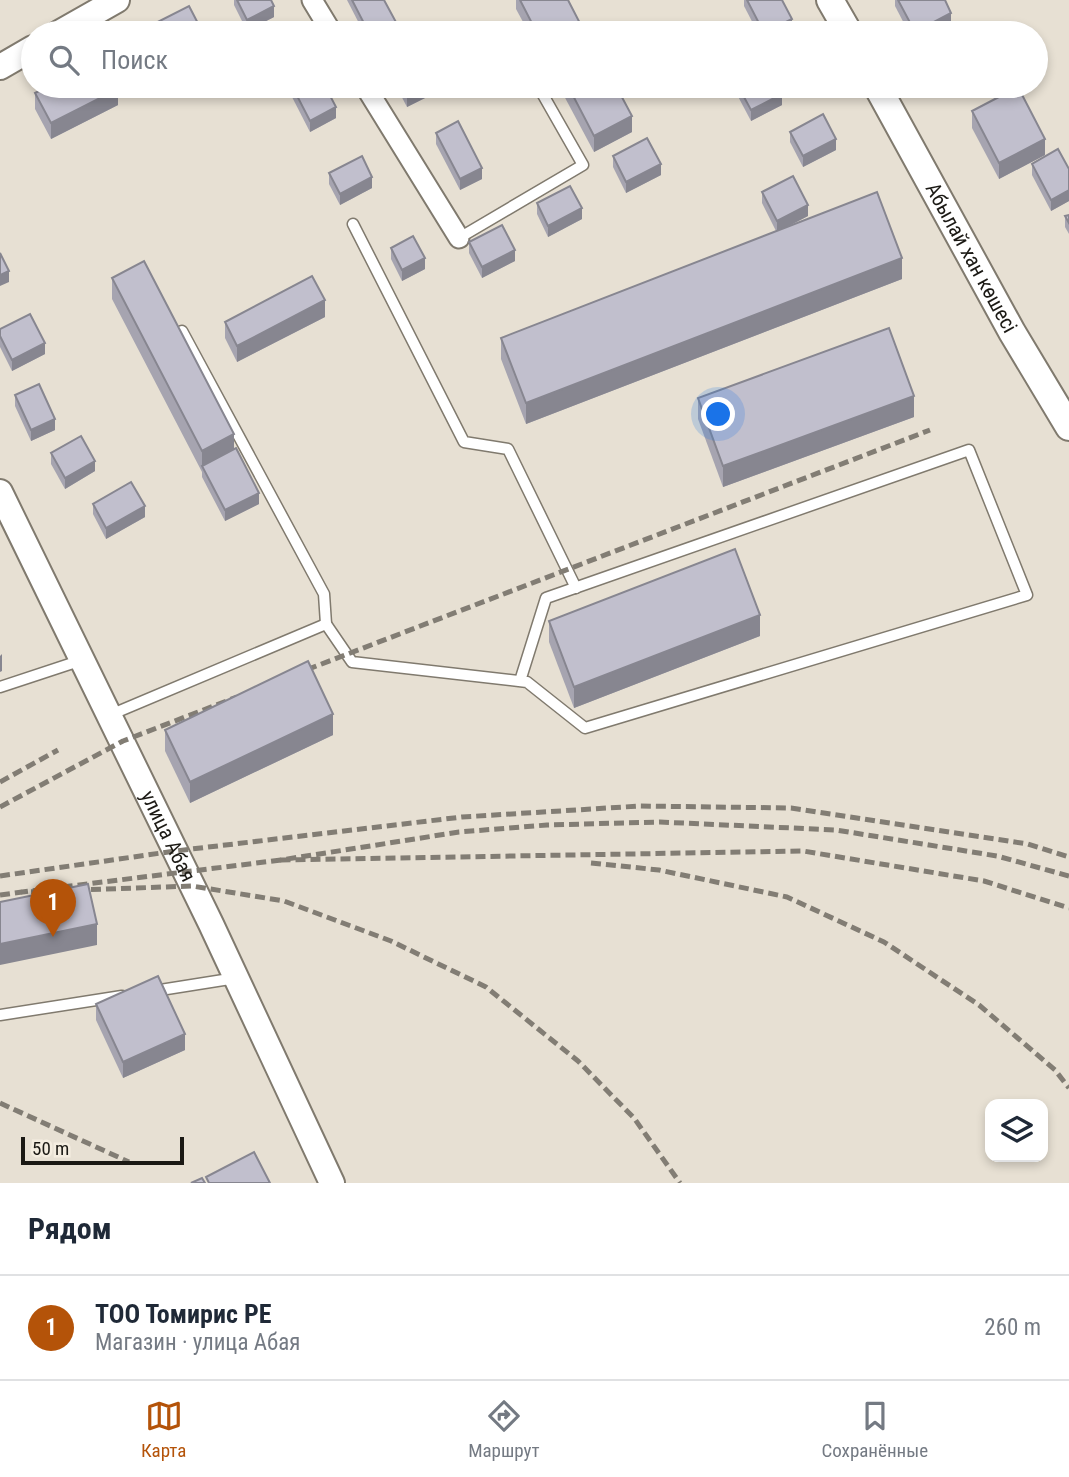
<!DOCTYPE html>
<html lang="ru">
<head>
<meta charset="utf-8">
<style>
	:root { --surface:#fff; --page:#f6f6f7; --text:#1f2937; --muted:#747a83; --line:#e0e1e3; --accent:#b45309 }
	body { margin:0; font-family:"Roboto Condensed",sans-serif; background:var(--page); color:var(--text) }
	.controls { position:absolute; right:21px; bottom:21px; display:grid; overflow:hidden; border-radius:14px; box-shadow:0 4px 10px #0003 }
	.controls button { width:63px; height:63px; display:grid; place-items:center; padding:0; border:0; border-bottom:2px solid var(--line); background:var(--surface); color:var(--text); font:35px sans-serif }
	.scale { position:absolute; left:21px; bottom:18px; width:163px; box-sizing:border-box; padding-left:7px; border:4px solid #1b1914; border-top:0; font-size:19px; line-height:24px; white-space:nowrap; color:#1b1914; -webkit-text-stroke:5px #f4ede0; paint-order:stroke }
	.you { position:absolute; left:719px; top:415px; width:24px; height:24px; margin:-18px; border:5px solid #fff; border-radius:50%; background:#1a73e8; box-shadow:0 0 0 10px #1a73e833 }
	.badge { display:grid; place-items:center; width:46px; height:46px; border-radius:50%; background:var(--accent); color:#fff; font-size:23px; font-weight:700 }
	.pin { position:absolute; translate:-50% -58px; filter:drop-shadow(0 2px 4px #0008) }
	.pin::after { content:''; position:absolute; top:37px; width:24px; height:21px; background:inherit; clip-path:polygon(0 0,100% 0,50% 100%) }
	.list { margin:0; padding:0; list-style:none }
	h2 { display:flex; justify-content:space-between; align-items:center; height:91px; margin:0; padding:0 28px; font-size:30px }
	h2 small { font-size:23px; font-weight:400; color:var(--muted) }
	.list li { display:grid; grid-template-columns:46px 1fr auto; gap:21px; align-items:center; box-sizing:border-box; height:105px; padding:0 28px; border-top:2px solid var(--line) }
	.list b { display:block; font-size:26px; white-space:nowrap }
	.list p { margin:0; font-size:23px; white-space:nowrap; color:var(--muted) }
	.list em { font-size:23px; font-style:normal; color:var(--muted) }
	.icon { flex:none; width:38px; height:38px; fill:none; stroke:currentColor; stroke-width:2; stroke-linecap:round; stroke-linejoin:round }
	.map { position:relative; flex:none; width:1069px; height:1183px; overflow:hidden }
	.search { position:absolute; background:var(--surface); box-shadow:0 4px 10px #0003; left:21px; right:21px; top:21px; height:77px; display:flex; align-items:center; gap:18px; box-sizing:border-box; padding:0 24px; border-radius:38px; color:var(--muted); font-size:26px }
	.sheet { height:196px; background:var(--surface) }
	nav { display:flex; justify-content:space-around; align-items:center; box-sizing:border-box; height:98px; border-top:2px solid var(--line); background:var(--surface); font-size:19px; color:var(--muted) }
	nav a { display:grid; justify-items:center; gap:4px }
	nav .on { color:var(--accent) }
	.map>svg:first-child { display:block }
	.lines { fill:none; stroke-linecap:round; stroke-linejoin:round }
	.service-casing { stroke:#807a6e; stroke-width:13 }
	.minor-casing { stroke:#807a6e; stroke-width:23 }
	.tertiary-casing { stroke:#807a6e; stroke-width:28 }
	.secondary-casing { stroke:#807a6e; stroke-width:30 }
	.service { stroke:#fff; stroke-width:10 }
	.minor { stroke:#fff; stroke-width:19 }
	.tertiary { stroke:#fff; stroke-width:24 }
	.secondary { stroke:#fff; stroke-width:26 }
	.rail { stroke:#827d74; stroke-width:5; stroke-dasharray:10 5; stroke-linecap:butt }
	.wall { fill:#a6a4b0 }
	.shaded-wall { fill:#878690 }
	.building { fill:#c1bfcd; stroke:#878690; stroke-width:2 }
	.labels { text-anchor:middle; dominant-baseline:central; stroke-width:5; stroke-linejoin:round; paint-order:stroke }
	.street-label { font-size:21px; fill:#1b1914; stroke:#f4ede0 }
</style>
</head>
<body>
<div class="map">
<svg width="1069" height="1183" viewBox="0 0 1069 1183">
	<rect width="100%" height="100%" fill="#e7e0d3"/>
	<g class="lines">
		<defs>
			<g id="service">
				<path d="M353,224L464,442L508,449L576,588"/>
				<path d="M459,238L583,165L538,86"/>
				<path d="M182,331L324,594L326,624"/>
				<path d="M0,687L82,660"/>
				<path d="M110,715L326,624L352,662L527,682L585,728L1027,595L969,450L546,598L520,681"/>
				<path d="M154,991L236,978"/>
				<path d="M0,1015L122,996"/>
			</g>
			<g id="minor">
				<path d="M312,0L332,33"/>
				<path d="M365,86L459,238"/>
			</g>
			<g id="tertiary">
				<path d="M59,33L117,0"/>
				<path d="M0,67L33,48"/>
				<path id="s1" d="M0,492L211,924L332,1183"/>
			</g>
			<g id="secondary">
				<path d="M830,0L849,33"/>
				<path id="s2" d="M877,86L1012,332L1069,427"/>
			</g>
		</defs>
		<use href="#service" class="service-casing"/>
		<use href="#minor" class="minor-casing"/>
		<use href="#tertiary" class="tertiary-casing"/>
		<use href="#secondary" class="secondary-casing"/>
		<use href="#service" class="service"/>
		<use href="#minor" class="minor"/>
		<use href="#tertiary" class="tertiary"/>
		<use href="#secondary" class="secondary"/>
		<g class="rail">
			<path d="M293,675L930,430"/>
			<path d="M0,782L58,750"/>
			<path d="M0,807L123,741L237,697"/>
			<path d="M281,860L22,892L192,886L284,901L391,941L486,987L578,1061L634,1118L680,1183"/>
			<path d="M591,863L659,870L787,897L884,942L979,1005L1055,1070L1069,1088"/>
			<path d="M0,876L175,851L462,817L640,806L791,808L1028,844L1069,857"/>
			<path d="M1069,876L997,856L836,830L660,822L547,825L459,832L281,860L803,851L984,881L1069,908"/>
			<path d="M0,895L22,892"/>
			<path d="M0,1103L129,1162"/>
		</g>
	</g>
	<g class="wall">
		<path d="M234,0H271L274,17L247,31L234,5Z"/>
		<path d="M347,0H384L397,33H364Z"/>
		<path d="M516,0H568L585,33H529L516,9Z"/>
		<path d="M744,0H782L792,30L785,33H758L744,6Z"/>
		<path d="M895,0H945L951,23L933,33H909L895,6Z"/>
		<path d="M292,86L336,118L310,132L292,97Z"/>
		<path d="M396,86H437V92L407,107Z"/>
		<path d="M563,86H616L632,132L594,152L563,94Z"/>
		<path d="M734,86H778L782,105L751,121L734,89Z"/>
		<path d="M35,93L118,105L51,139L35,109Z"/>
		<path d="M972,111L1045,155L999,179L972,128Z"/>
		<path d="M790,132L836,150L803,167L790,142Z"/>
		<path d="M436,133L482,179L460,190L436,144Z"/>
		<path d="M613,156L661,175L626,193L613,167Z"/>
		<path d="M1032,164L1069,169V201L1051,211L1032,175Z"/>
		<path d="M329,173L372,188L340,205L329,184Z"/>
		<path d="M762,192L808,216L787,227L902,279L526,424L501,359V338L776,231L762,203Z"/>
		<path d="M537,203L582,219L548,237L537,214Z"/>
		<path d="M1069,215V234L1065,227V216Z"/>
		<path d="M469,242L515,261L482,278L469,253Z"/>
		<path d="M391,248L425,269L402,281L391,259Z"/>
		<path d="M112,278L234,450L259,504L225,521L202,477V472L112,299Z"/>
		<path d="M325,317L237,362L225,338V322Z"/>
		<path d="M0,329L45,354L12,371L0,347Z"/>
		<path d="M15,395L55,430L31,441L15,406Z"/>
		<path d="M698,398L914,417L723,487L698,419Z"/>
		<path d="M51,453L95,471L65,489L51,464Z"/>
		<path d="M93,504L145,517L106,539L93,514Z"/>
		<path d="M549,621L760,636L574,708L549,642Z"/>
		<path d="M165,730L333,735L190,803L165,751Z"/>
		<path d="M96,1004L185,1050L123,1078L96,1020Z"/>
	</g>
	<g class="shaded-wall">
		<path d="M274,6V17L247,31V20Z"/>
		<path d="M951,13V23L933,33H915V32Z"/>
		<path d="M792,19V30L785,33H764Z"/>
		<path d="M397,24V33H379Z"/>
		<path d="M427,86H437V92L407,107V96Z"/>
		<path d="M968,86H977L968,91Z"/>
		<path d="M118,89V105L51,139V123Z"/>
		<path d="M782,94V105L751,121V110Z"/>
		<path d="M336,107V118L310,132V121Z"/>
		<path d="M632,116V132L594,152V136Z"/>
		<path d="M836,139V150L803,167V156Z"/>
		<path d="M1045,139V155L999,179V163Z"/>
		<path d="M661,164V175L626,193V182Z"/>
		<path d="M482,168V179L460,190V179Z"/>
		<path d="M372,177V188L340,205V194Z"/>
		<path d="M1069,190V201L1051,211V200Z"/>
		<path d="M808,205V216L777,232V221Z"/>
		<path d="M582,208V219L548,237V226Z"/>
		<path d="M515,250V261L482,278V267Z"/>
		<path d="M425,258V269L402,281V270Z"/>
		<path d="M902,258V279L526,424V403Z"/>
		<path d="M9,271V282L0,286V275Z"/>
		<path d="M325,300V317L237,362V346Z"/>
		<path d="M45,343V354L12,371V360Z"/>
		<path d="M914,396V417L723,487V466Z"/>
		<path d="M55,419V430L31,441V430Z"/>
		<path d="M234,434V455L202,466V472V451Z"/>
		<path d="M95,461V471L65,489V478Z"/>
		<path d="M259,493V504L225,521V510Z"/>
		<path d="M145,506V517L106,539V528Z"/>
		<path d="M760,615V636L574,708V687Z"/>
		<path d="M2,654V671L0,672V656Z"/>
		<path d="M333,714V735L190,803V782Z"/>
		<path d="M97,924V945L0,965V944Z"/>
		<path d="M185,1034V1050L123,1078V1062Z"/>
	</g>
	<g class="building">
		<path d="M237,0H271L274,6L247,20Z"/>
		<path d="M352,0H384L397,24L379,33H369Z"/>
		<path d="M520,0H568L585,33H537Z"/>
		<path d="M747,0H782L792,19L764,33Z"/>
		<path d="M898,0H945L951,13L915,32Z"/>
		<path d="M189,6L203,33H136Z"/>
		<path d="M49,86H116L118,89L51,123L35,93Z"/>
		<path d="M292,86H325L336,107L310,121Z"/>
		<path d="M402,86H427L407,96Z"/>
		<path d="M568,86H616L632,116L594,136Z"/>
		<path d="M738,86H778L782,94L751,110Z"/>
		<path d="M1018,87L1045,139L999,163L972,111Z"/>
		<path d="M823,114L836,139L803,156L790,132Z"/>
		<path d="M458,121L482,168L460,179L436,133Z"/>
		<path d="M647,138L661,164L626,182L613,156Z"/>
		<path d="M1058,149L1069,169V190L1051,200L1032,164Z"/>
		<path d="M362,156L372,177L340,194L329,173Z"/>
		<path d="M793,176L808,205L777,221L762,192Z"/>
		<path d="M570,186L582,208L548,226L537,203Z"/>
		<path d="M877,192L902,258L526,403L501,338Z"/>
		<path d="M1069,215V223L1065,216Z"/>
		<path d="M502,225L515,250L482,267L469,242Z"/>
		<path d="M413,236L425,258L402,270L391,248Z"/>
		<path d="M0,253L9,271L0,275Z"/>
		<path d="M144,261L234,434L202,451L112,278Z"/>
		<path d="M312,276L325,300L237,346L225,322Z"/>
		<path d="M30,314L45,343L12,360L0,336V329Z"/>
		<path d="M889,328L914,396L723,466L698,398Z"/>
		<path d="M39,384L55,419L31,430L15,395Z"/>
		<path d="M81,436L95,461L65,478L51,453Z"/>
		<path d="M236,448L259,493L225,510L202,466Z"/>
		<path d="M131,482L145,506L106,528L93,504Z"/>
		<path d="M735,549L760,615L574,687L549,621Z"/>
		<path d="M308,661L333,714L190,782L165,730Z"/>
		<path d="M88,884L97,924L0,944V902Z"/>
		<path d="M158,976L185,1034L123,1062L96,1004Z"/>
		<path d="M254,1152L270,1183H209L206,1177Z"/>
		<path d="M202,1178L205,1183H191Z"/>
	</g>
	<g class="labels">
		<g class="street-label">
			<text stroke="none"><textPath href="#s2" startOffset="196">Абылай хан көшесі</textPath></text>
			<text stroke="none"><textPath href="#s1" startOffset="383">улица Абая</textPath></text>
		</g>
	</g>
</svg>
<div class="controls">
<button><svg class="icon" aria-label="layers" viewBox="0 0 24 24"><path d="M12 4l9 5-9 5-9-5zM3 14l9 5 9-5"/></svg></button>
</div>
<div class="scale">50 m</div>
<div class="you"></div>
<div class="pin badge" style="left:53px;top:937px">1</div>
<div class="search"><svg class="icon" aria-label="search" viewBox="0 0 24 24"><circle cx="10" cy="10" r="6"/><path d="M15 15l6 6"/></svg>Поиск</div>
</div>
<section class="sheet">
<h2>Рядом<small></small></h2>
<ul class="list">
<li><span class="badge">1</span><div><b>ТОО Томирис РЕ</b><p>Магазин · улица Абая</p></div><em>260 m</em></li>
</ul>
</section>
<nav>
<a class="on"><svg class="icon" aria-label="map" viewBox="0 0 24 24"><path d="M3 6l6-2 6 2 6-2v14l-6 2-6-2-6 2zM9 4v14M15 6v14"/></svg>Карта</a>
<a><svg class="icon" aria-label="directions" viewBox="0 0 24 24"><path d="M12 3l9 9-9 9-9-9zM9 14v-3h6M13 9l2 2-2 2"/></svg>Маршрут</a>
<a><svg class="icon" aria-label="saved" viewBox="0 0 24 24"><path d="M7 4h10v16l-5-4-5 4z"/></svg>Сохранённые</a>
</nav>
</body>
</html>
